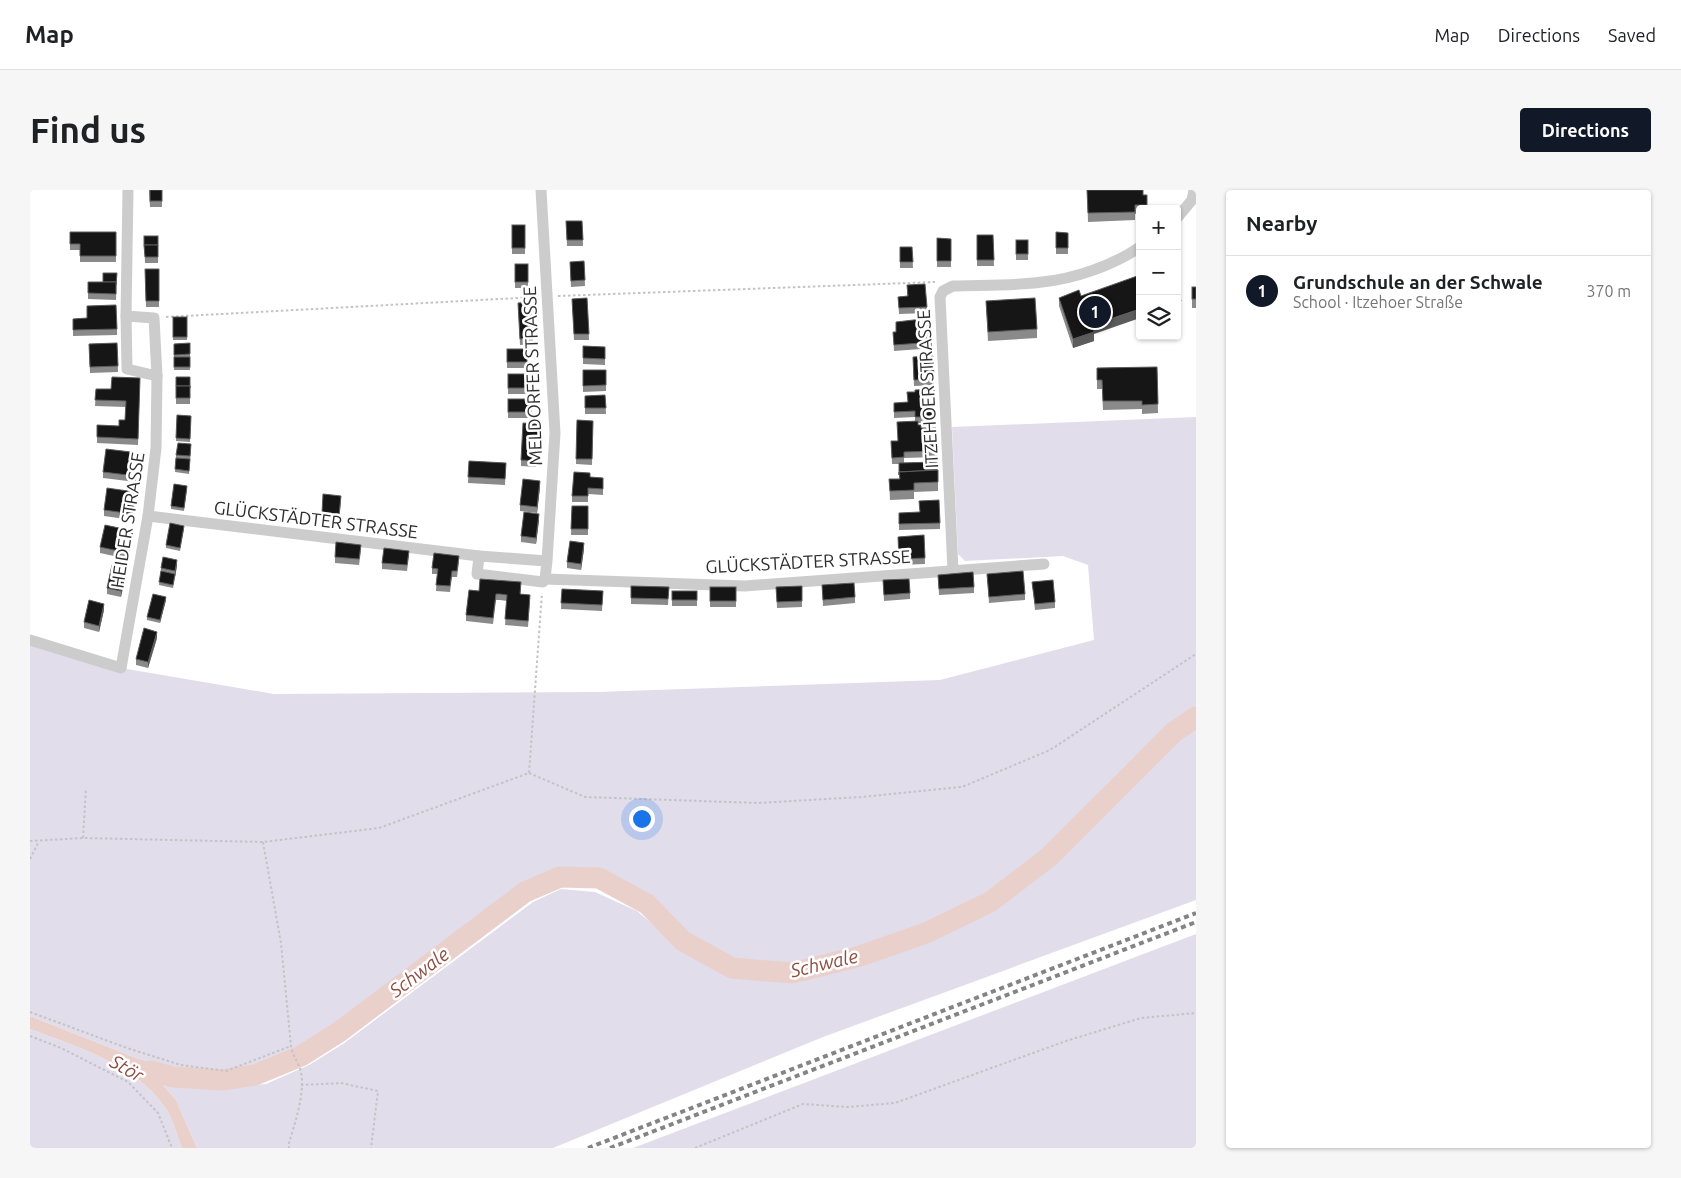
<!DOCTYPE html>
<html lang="en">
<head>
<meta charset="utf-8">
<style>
	:root { --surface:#fff; --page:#f6f6f6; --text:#202124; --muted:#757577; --line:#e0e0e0; --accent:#111827 }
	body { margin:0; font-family:Ubuntu,sans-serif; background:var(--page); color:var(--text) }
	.controls { position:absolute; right:15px; top:15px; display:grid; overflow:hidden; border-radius:5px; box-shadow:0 1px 4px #0004 }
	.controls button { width:45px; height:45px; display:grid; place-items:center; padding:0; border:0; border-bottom:1px solid var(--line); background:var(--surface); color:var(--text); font:25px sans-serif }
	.you { position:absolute; left:611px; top:628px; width:18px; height:18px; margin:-12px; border:4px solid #fff; border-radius:50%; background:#1a73e8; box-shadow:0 0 0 8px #1a73e833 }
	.badge { display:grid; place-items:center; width:32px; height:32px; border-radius:50%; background:var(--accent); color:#fff; font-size:16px; font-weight:700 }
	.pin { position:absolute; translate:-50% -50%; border:2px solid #fff; box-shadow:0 1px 5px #0006 }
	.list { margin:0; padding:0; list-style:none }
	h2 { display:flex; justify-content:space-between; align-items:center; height:65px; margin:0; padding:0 20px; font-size:21px }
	h2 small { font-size:16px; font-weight:400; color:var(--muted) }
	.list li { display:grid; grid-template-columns:32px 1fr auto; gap:15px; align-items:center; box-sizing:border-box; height:70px; padding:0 20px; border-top:1px solid var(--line) }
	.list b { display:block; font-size:19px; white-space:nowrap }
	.list p { margin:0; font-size:16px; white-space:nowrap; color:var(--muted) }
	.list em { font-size:16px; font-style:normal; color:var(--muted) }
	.icon { flex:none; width:28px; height:28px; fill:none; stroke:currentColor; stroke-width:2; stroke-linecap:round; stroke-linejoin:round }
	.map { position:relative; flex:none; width:1166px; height:958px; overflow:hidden; border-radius:5px }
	header { display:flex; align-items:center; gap:30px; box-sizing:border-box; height:70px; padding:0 25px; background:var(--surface); border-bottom:1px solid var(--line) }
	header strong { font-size:24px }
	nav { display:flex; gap:28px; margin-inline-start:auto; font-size:18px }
	.intro { display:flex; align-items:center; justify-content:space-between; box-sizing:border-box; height:120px; padding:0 30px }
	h1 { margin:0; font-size:35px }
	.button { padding:12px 22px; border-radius:5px; background:var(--accent); color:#fff; font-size:18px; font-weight:700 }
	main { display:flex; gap:30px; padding:0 30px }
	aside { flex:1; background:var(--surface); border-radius:5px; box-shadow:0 1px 4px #0004 }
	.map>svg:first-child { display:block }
	.green { fill:#e1ddeb }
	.water { fill:#ead0cb }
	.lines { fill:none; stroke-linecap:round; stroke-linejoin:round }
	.river { stroke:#ead0cb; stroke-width:21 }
	.path { stroke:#c3c3c3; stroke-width:2; stroke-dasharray:2.5 2.5; stroke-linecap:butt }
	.street { stroke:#ccc; stroke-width:11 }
	.rail { stroke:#848484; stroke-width:4; stroke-dasharray:5 4; stroke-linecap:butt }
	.wall { fill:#8a8a8a }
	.shaded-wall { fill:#5c5c5c }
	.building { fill:#161616; stroke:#5c5c5c }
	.labels { text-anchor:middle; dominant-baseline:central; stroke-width:5; stroke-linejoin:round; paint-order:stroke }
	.street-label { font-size:18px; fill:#2f2f2f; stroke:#fff }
	.water-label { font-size:19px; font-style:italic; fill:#8d4d41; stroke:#fff }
</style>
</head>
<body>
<header>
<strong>Map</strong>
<nav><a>Map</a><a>Directions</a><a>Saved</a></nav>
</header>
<div class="intro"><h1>Find us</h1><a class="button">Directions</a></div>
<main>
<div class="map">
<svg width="1166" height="958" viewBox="0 0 1166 958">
	<rect width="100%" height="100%" fill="#fff"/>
	<g class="green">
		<path d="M1166,227V710L793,847L523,958H167L146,910L132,894V890H136L171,896L195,897L236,894L279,875L313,854L503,712L531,699L565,702L607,721L648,756L700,786L702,778L653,751L617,714L569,688L530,687L495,702L309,842L271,866L262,862L231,876L197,884L150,880L106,868L0,826V450L91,478L244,504L567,502L910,490L1064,450L1058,375L1033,366L935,371L928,364L922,237Z"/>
		<path d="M1166,744V958H603Z"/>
		<path d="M0,839C46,857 104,873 134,916C142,926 147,946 152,958H0Z"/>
	</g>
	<path class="water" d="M0,826L106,868L150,880V892L132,890V894L146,910L167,958H152C147,946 142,926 134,916C104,873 46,857 0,839Z"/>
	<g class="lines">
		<path class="river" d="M122,881L143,887L192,890L225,885L271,866L309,842L495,702L530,687L569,688L617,714L653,751L702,778L762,783L827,767L896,743L960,712L1019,667L1144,542L1166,527"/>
		<g class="path">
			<path d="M528,106L905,92"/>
			<path d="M136,127L506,107"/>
			<path d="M499,583L555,607L728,613L831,607L932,597L1020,560L1166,464"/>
			<path d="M53,648L56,598"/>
			<path d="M0,651L53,648L233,652L349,638L499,583L512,403"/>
			<path d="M233,652L251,753L261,856C262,865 269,873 271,882C275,905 265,932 259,953V958"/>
			<path d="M0,669L9,651"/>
			<path d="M0,822L97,858L151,875L196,881L261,856"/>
			<path d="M0,846L31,858L98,892L128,923L142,958"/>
			<path d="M271,895L311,893L348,901L341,958"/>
			<path d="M665,958L773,914L818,917L865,913L1036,851L1111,828L1166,823"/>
		</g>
		<g class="street">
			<path d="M98,0L96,126L97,179L127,186"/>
			<path d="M511,0L525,243L517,371L515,389L513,392L447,384L449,366L517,371"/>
			<path d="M1147,28L1162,10L1164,0"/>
			<path d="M118,326L449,366"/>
			<path d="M923,380L910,107L913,101L923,96C953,95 983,96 1012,92C1044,89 1084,75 1110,57"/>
			<path d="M515,389L715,396L1014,374"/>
			<path d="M0,450L91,478L118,326L126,258L127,186L124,128L96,126"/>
		</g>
		<g class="rail">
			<path d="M558,958L1166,723"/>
			<path d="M580,958L1166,732"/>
		</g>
	</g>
	<g class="wall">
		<path d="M119,0H132V17H120Z"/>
		<path d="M1057,0L1117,5V19H1110V24H1105V30L1058,32Z"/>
		<path d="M536,31H552L553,56H537Z"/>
		<rect x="482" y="35" width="13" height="29"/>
		<path d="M40,42H86V72H50V60H40Z"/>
		<path d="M1026,42L1038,43V64H1026Z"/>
		<path d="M947,45H963L964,76H947Z"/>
		<path d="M114,46H128V73H115Z"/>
		<path d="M907,48L921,49V77H907Z"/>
		<rect x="986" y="50" width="12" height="20"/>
		<path d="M870,57H882L883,78H870Z"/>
		<path d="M554,71L555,96L541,97L540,78Z"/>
		<rect x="485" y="74" width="13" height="24"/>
		<path d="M115,79H129V117H116Z"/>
		<path d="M87,83L86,110L58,109V92H73Z"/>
		<path d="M877,95L897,117V123L869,124L868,107L877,106Z"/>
		<rect x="1162" y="97" width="4" height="21"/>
		<path d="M557,108L559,150H544L542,109Z"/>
		<path d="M1029,108L1064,144V151L1043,158L1029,116Z"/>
		<path d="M956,111L1007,139V148L958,151Z"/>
		<path d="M488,113L503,148V154L490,155Z"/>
		<rect x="143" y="127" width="14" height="23"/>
		<path d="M57,128L87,139V145L43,146V129Z"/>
		<path d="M901,128L902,157L891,158V159L864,161L863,142H866Z"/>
		<path d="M87,153L88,182L60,183L59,154Z"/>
		<path d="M160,153V180H144V154Z"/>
		<path d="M553,156L575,157V175L553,174Z"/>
		<rect x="477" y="159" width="20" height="19"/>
		<path d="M903,166L904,195L884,196L883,167Z"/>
		<path d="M1127,177L1128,223L1112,224V219L1073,220L1072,199H1067V178Z"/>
		<path d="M553,180H576V201L553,202Z"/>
		<rect x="478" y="184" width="22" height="20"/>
		<rect x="146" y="187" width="14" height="27"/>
		<path d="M110,188L108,255L67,253V235L89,236L95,230L96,217L65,216L66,199H81Z"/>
		<path d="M575,205L576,224H555V206Z"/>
		<rect x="478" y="209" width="23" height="19"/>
		<path d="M864,213L905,227V233H888V235L891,238H906L907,267L874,268V273L908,292V301L884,302V309L860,310L859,289H869V274H862L861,251H867L885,231V227L864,228Z"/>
		<path d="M147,225L161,226L160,252L146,251Z"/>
		<path d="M547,230L563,231L562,275L546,274Z"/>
		<path d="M509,240L506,277L491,276V270Z"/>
		<path d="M161,260L159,284L145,282L146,265Z"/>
		<path d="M109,269L106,292L73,288V282Z"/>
		<path d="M439,271L476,273L475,295L438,293Z"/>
		<path d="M560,287L573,288V305L558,304V312H542V306Z"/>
		<path d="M510,297L507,323L490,321V315Z"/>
		<path d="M157,299L154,321L141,319V316Z"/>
		<path d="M105,308L103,330L74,326V320Z"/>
		<path d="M311,312L309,331L292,329V323Z"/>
		<path d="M542,316H558V345H541Z"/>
		<path d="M869,323L910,333V339L869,340Z"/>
		<path d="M509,330L506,354L491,352V346Z"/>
		<path d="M154,339L150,361L136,358V355Z"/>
		<path d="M894,345L895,374L869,375L868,347Z"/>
		<path d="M103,347L98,369L70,363V357Z"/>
		<path d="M554,359L551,380L537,378V372Z"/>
		<path d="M331,361L329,375L305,373V367Z"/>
		<path d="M379,366L377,381L352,379V373Z"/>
		<path d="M429,372L427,387H422L420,402L406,401L407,384H402V378Z"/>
		<path d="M147,376L143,398L129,395L131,378Z"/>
		<path d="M96,383L91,407L77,404V398Z"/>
		<path d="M957,384L995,404V410L959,413Z"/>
		<path d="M908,385L944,397V403L909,405Z"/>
		<path d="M853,390L880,403V409L854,411Z"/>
		<path d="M1002,392L1025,412V418L1005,420Z"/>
		<path d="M792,395L825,407V413L793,416Z"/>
		<path d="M601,396L639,397L638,415L601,414Z"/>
		<path d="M772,396V417L747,418L746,397Z"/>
		<rect x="680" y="397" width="26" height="20"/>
		<path d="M491,398L490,404L500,411L498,437L475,435L477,411L470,410H466L463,434L436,431V425L449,401Z"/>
		<path d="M532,399L573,401L572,421L531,419Z"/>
		<rect x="642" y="401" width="25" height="15"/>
		<path d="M136,410L130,433L117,430V427Z"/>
		<path d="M74,420L69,442L54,438V432Z"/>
		<path d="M127,448L118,478L106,475V469Z"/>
	</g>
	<g class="shaded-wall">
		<path d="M1151,111V120L1147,121V112Z"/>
		<path d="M1110,119V128L1064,144V151L1043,158V149L1062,135Z"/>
		<path d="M109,263V269L106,292V286Z"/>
		<path d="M510,291V297L507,323V317Z"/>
		<path d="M509,324V330L506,354V348Z"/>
		<path d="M103,341V347L98,369V363Z"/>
		<path d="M554,353V359L551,380V374Z"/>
		<path d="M147,370V376L145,387V381Z"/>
		<path d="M96,378V383L91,407V401Z"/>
		<path d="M136,407V410L130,433V430Z"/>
		<path d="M74,414V420L69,442V436Z"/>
		<path d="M127,442V448L118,478V472Z"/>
	</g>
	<g class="building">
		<rect x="120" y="0" width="12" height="11"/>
		<path d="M1057,0H1113V5H1117V15H1105V22L1058,23Z"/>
		<path d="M536,31H552L553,50H537Z"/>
		<rect x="482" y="35" width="13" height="23"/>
		<path d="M40,42H86V66H50V54H40Z"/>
		<path d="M1026,42L1038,43V58H1026Z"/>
		<path d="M947,45H963L964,70H947Z"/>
		<rect x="114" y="46" width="14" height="9"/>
		<path d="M907,48L921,49V71H907Z"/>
		<rect x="986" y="50" width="12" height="14"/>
		<path d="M114,55H128V67H115Z"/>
		<path d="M870,57H882L883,72H870Z"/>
		<path d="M554,71L555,90L541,91L540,72Z"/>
		<rect x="485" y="74" width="13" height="18"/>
		<path d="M115,79H129V111H116Z"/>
		<path d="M73,83H87L86,95V92H73Z"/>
		<path d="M1110,85V119L1062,135L1064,142L1043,149L1029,108L1049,100L1051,106Z"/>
		<path d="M58,92H86V104L58,103Z"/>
		<path d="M895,94L897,117L869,118L868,107L878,106L877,95Z"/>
		<rect x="1162" y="97" width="4" height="12"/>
		<path d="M1147,99L1151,111L1147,112Z"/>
		<path d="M557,108L559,144H544L542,109Z"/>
		<path d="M1005,108L1007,139L958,142L956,111Z"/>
		<path d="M501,112L503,148L490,149L488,113Z"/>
		<path d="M86,115L87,139L43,140V129L57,128V116Z"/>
		<rect x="143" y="127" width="14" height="20"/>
		<path d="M901,128L902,151L891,152V153L864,155L863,142H866V132Z"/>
		<path d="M87,153L88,176L60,177L59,154Z"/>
		<path d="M160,153V164L144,165V154Z"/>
		<path d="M553,156L575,157V169L553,168Z"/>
		<rect x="477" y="159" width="20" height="13"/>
		<path d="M903,166L904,189L884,190L883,167Z"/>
		<rect x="144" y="167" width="16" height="10"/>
		<path d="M1127,177L1128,214L1112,215V211H1073L1072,190H1067V178Z"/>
		<path d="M553,180H576V195L553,196Z"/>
		<rect x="478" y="184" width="22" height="14"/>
		<path d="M82,187L110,188L108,249L67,247V235L89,236V230H95L96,211L65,210L66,199H81Z"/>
		<path d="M146,187H160V198V196H146Z"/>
		<rect x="146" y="196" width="14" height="12"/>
		<path d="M904,199L905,227H885V221L864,222V213L878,212L877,202H885V200Z"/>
		<path d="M575,205L576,218H555V206Z"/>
		<rect x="478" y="209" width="23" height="13"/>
		<path d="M147,225L161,226L160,249L146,248Z"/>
		<path d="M547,230L563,231L562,269H546Z"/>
		<path d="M888,231V235H891V238H906L907,261L874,262V267L862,268L861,251H868L867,232Z"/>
		<path d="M493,233L509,234L506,271L491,270Z"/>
		<path d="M148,253L161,254L160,266L146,265Z"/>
		<path d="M76,259L109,263L106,286L73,282Z"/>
		<path d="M146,268L160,269L159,281L145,279Z"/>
		<path d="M439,271L476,273L475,289L438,287Z"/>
		<path d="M907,272V280L869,282V285V273Z"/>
		<path d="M908,280V292L884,293V300L860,301L859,289H870L869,282Z"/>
		<path d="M544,282L560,283V287L573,288V299L558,298V306H542Z"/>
		<path d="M493,289L510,291L507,317L490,315Z"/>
		<path d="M144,294L157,296L154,318L141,316Z"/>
		<path d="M77,298L105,302L103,324L74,320Z"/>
		<path d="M293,304L311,306L309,325L292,323Z"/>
		<path d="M909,310L910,333L869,334V323L890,322L889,311Z"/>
		<path d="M542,316H558V339H541Z"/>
		<path d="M494,322L509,324L506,348L491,346Z"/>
		<path d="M140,333L154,336L150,358L136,355Z"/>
		<path d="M75,335L103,341L98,363L70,357Z"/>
		<path d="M894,345L895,368L869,369L868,347Z"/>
		<path d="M540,351L554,353L551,374L537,372Z"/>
		<path d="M306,352L331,355L329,369L305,367Z"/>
		<path d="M354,358L379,361L377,375L352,373Z"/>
		<path d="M404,363L429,366L427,381H422L420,396L406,395L408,379L402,378Z"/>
		<path d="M133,367L147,370L145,381L131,378Z"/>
		<path d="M82,375L96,378L91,401L77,398Z"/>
		<path d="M131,381L145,384L143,395L129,392Z"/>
		<path d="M993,381L995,404L959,407L957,384Z"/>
		<path d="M943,382L944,397L909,399L908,385Z"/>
		<path d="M450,389L491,392L490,404L500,405L498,431L475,429L477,405L470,404H466L463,428L436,425L439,400L449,401Z"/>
		<path d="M879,389L880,403L854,405L853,390Z"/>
		<path d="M1023,390L1025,412L1005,414L1002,392Z"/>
		<path d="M824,393L825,407L793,410L792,395Z"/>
		<path d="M601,396L639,397L638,409L601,408Z"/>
		<path d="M772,396V411L747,412L746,397Z"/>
		<rect x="680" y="397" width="26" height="14"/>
		<path d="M532,399L573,401L572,415L531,413Z"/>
		<rect x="642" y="401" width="25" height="9"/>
		<path d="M123,404L136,407L130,430L117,427Z"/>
		<path d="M59,410L74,414L69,436L54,432Z"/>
		<path d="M114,438L127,442L118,472L106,469Z"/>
	</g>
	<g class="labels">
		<g class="street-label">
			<text transform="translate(502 186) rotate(-92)">MELDORFER STRASSE</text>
			<text transform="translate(897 199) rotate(-93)">ITZEHOER STRASSE</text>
			<text transform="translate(286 329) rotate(7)">GLÜCKSTÄDTER STRASSE</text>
			<text transform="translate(97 330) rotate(-81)">HEIDER STRASSE</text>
			<text transform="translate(778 371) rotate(-3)">GLÜCKSTÄDTER STRASSE</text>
		</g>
		<g class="water-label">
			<text transform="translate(794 773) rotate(-13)">Schwale</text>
			<text transform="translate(389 782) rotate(-37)">Schwale</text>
			<text transform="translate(97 878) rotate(30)">Stör</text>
		</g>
	</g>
</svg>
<div class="controls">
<button>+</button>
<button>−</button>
<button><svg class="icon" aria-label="layers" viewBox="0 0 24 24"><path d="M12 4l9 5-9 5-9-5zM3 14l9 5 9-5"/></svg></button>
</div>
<div class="you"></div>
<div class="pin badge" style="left:1065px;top:122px">1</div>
</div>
<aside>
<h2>Nearby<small></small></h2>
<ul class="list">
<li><span class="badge">1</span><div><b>Grundschule an der Schwale</b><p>School · Itzehoer Straße</p></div><em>370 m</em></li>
</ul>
</aside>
</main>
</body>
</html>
